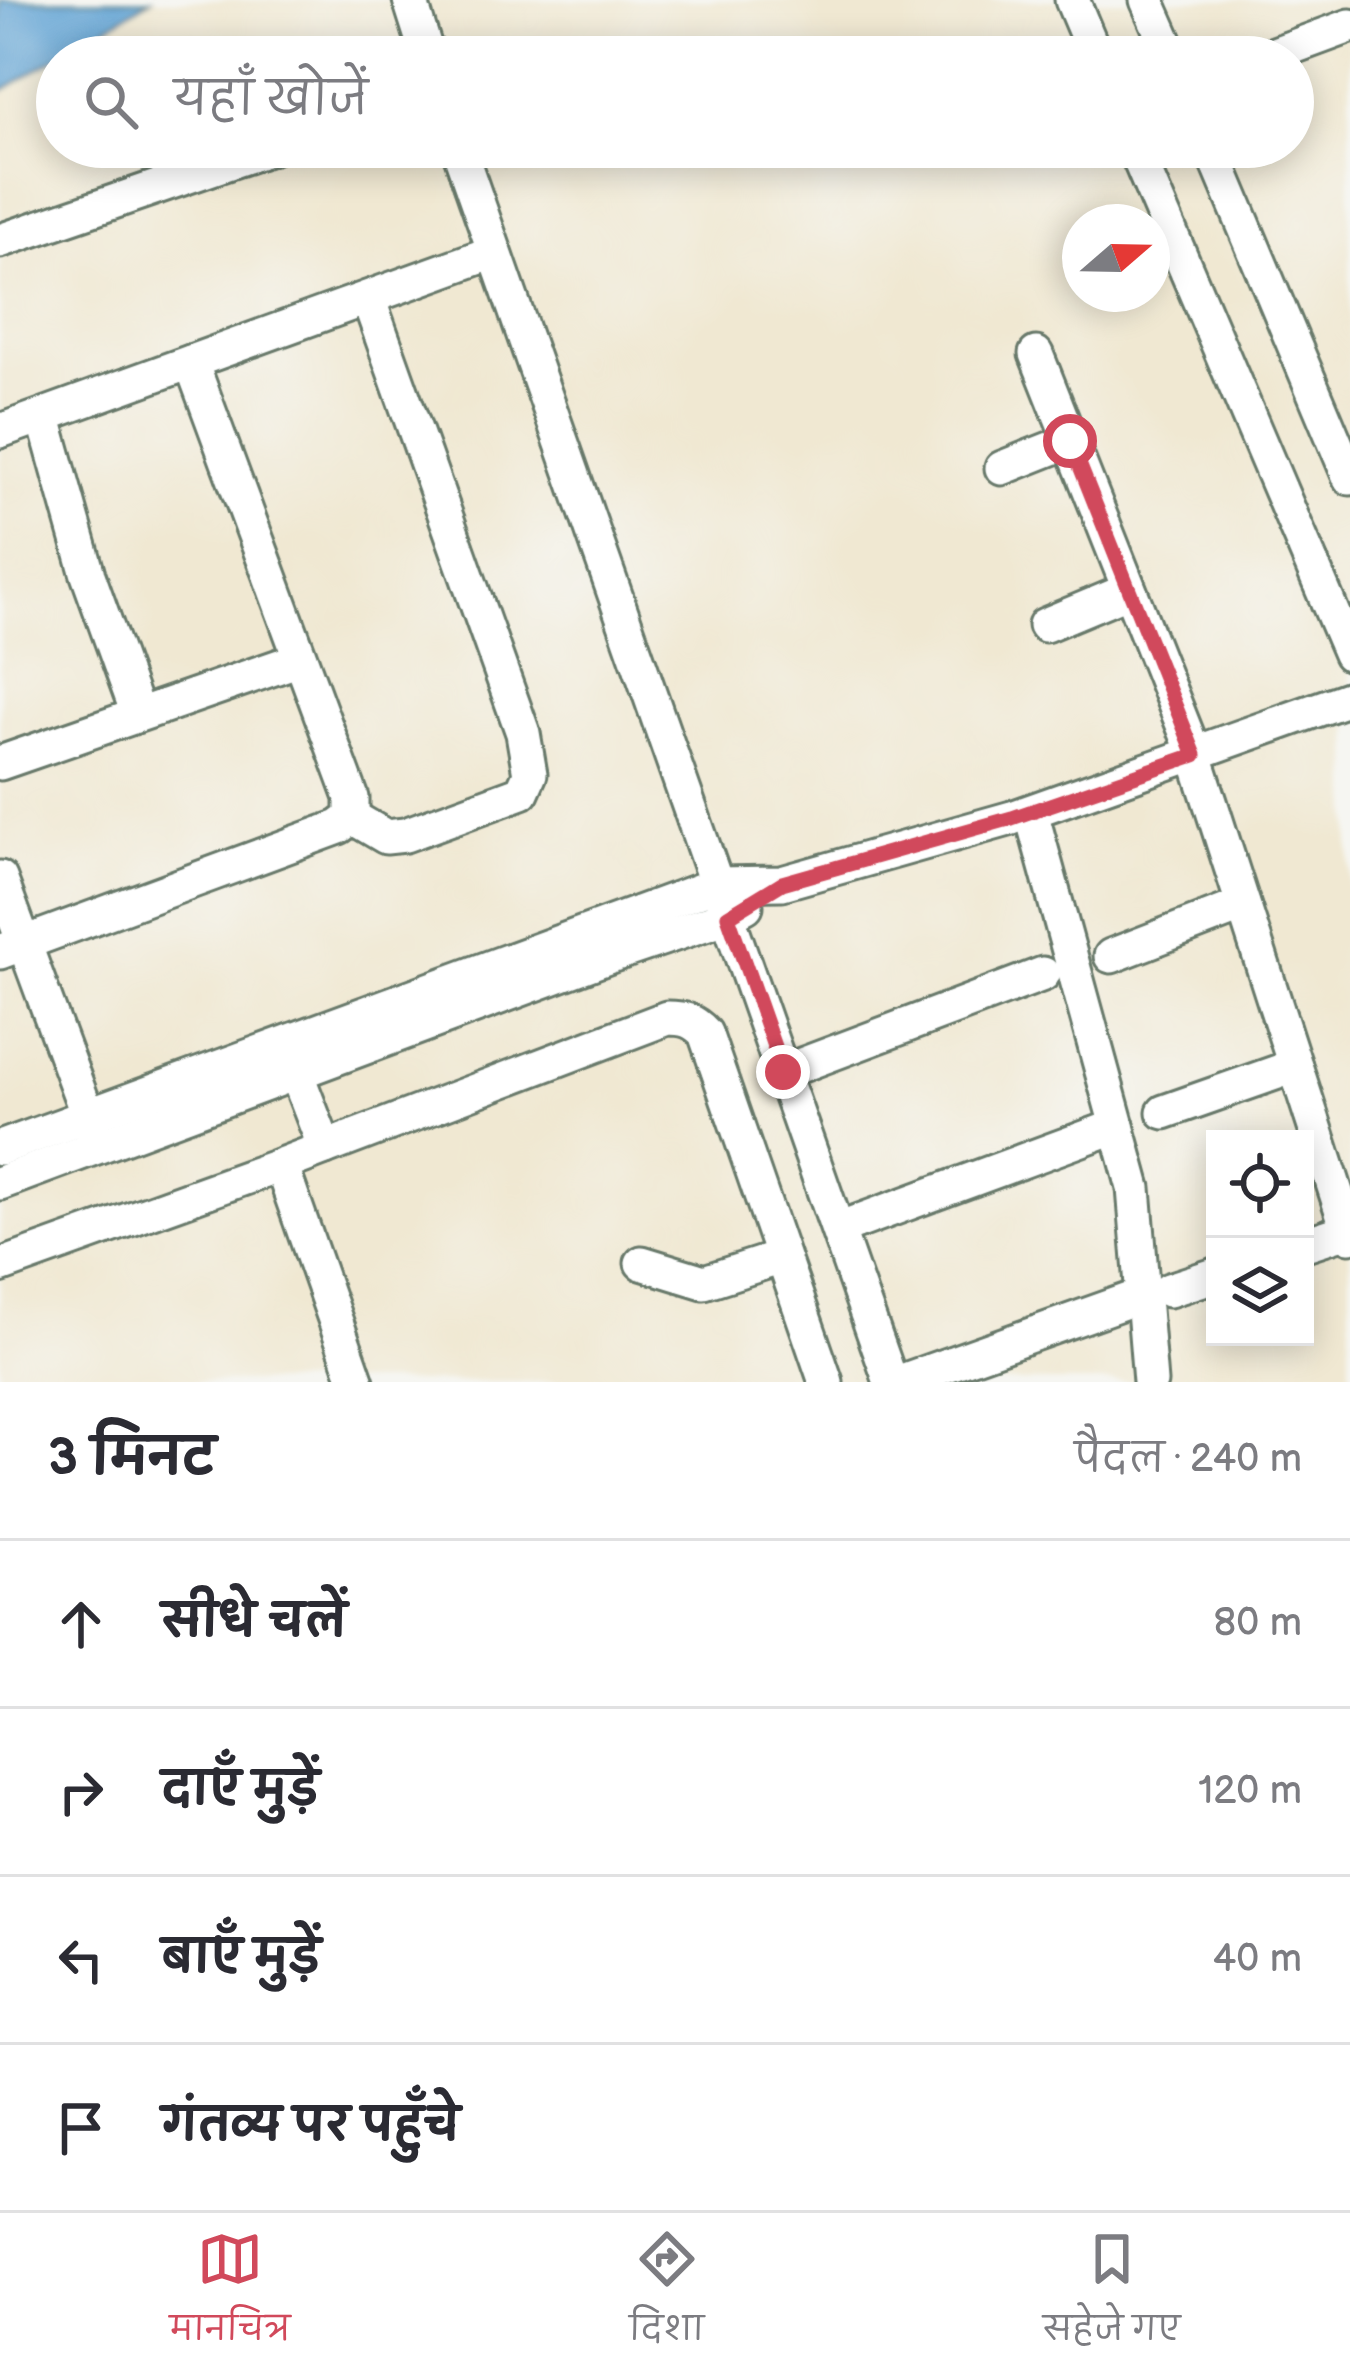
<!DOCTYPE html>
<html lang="hi">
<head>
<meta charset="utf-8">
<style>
	:root { --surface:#fff; --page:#f2f2f3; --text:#2b2b33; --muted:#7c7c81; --line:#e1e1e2; --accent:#d1495b }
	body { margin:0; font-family:"Balsamiq Sans","Playpen Sans Deva",sans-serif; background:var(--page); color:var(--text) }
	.controls { position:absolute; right:36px; bottom:36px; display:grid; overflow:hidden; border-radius:0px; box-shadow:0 6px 30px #0003 }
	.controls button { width:108px; height:108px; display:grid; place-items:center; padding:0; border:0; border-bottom:3px solid var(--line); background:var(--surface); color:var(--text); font:60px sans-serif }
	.compass { position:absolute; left:1062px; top:204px; width:108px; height:108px; border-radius:50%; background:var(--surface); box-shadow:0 6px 30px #0003; rotate:70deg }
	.stop { position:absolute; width:36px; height:36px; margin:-27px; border:9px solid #d1495b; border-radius:50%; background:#fff }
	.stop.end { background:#d1495b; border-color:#fff; box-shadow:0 3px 12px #0008 }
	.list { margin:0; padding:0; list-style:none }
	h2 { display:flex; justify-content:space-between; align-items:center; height:156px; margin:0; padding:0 48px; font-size:51px }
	h2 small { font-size:39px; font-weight:400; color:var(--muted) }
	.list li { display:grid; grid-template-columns:78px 1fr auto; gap:36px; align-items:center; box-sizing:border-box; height:168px; padding:0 48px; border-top:3px solid var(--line) }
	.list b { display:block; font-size:45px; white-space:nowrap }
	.list em { font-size:39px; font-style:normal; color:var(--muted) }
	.icon { flex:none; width:66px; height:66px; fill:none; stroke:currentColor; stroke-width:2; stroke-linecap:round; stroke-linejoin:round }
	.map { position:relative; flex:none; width:1350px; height:1382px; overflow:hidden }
	.search { position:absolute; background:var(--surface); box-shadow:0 6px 30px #0003; left:36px; right:36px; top:36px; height:132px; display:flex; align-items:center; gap:30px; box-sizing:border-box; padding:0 42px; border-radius:66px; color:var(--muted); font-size:45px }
	.sheet { height:828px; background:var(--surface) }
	nav { display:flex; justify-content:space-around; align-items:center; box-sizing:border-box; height:168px; border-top:3px solid var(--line); background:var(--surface); font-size:33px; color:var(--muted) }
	nav a { display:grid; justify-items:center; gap:6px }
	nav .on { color:var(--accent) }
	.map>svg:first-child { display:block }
	.water { fill:#60a3d4; stroke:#407084; stroke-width:3 }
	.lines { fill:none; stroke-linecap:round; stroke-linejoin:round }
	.minor-casing { stroke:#68796b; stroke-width:39 }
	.minor { stroke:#fff; stroke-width:33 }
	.route { stroke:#d1495b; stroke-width:15 }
</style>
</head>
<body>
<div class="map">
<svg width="1350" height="1382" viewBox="0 0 1350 1382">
	<rect width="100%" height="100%" fill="#f6f6f2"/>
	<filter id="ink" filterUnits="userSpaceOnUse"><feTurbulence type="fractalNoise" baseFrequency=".00833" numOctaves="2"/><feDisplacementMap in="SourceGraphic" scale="24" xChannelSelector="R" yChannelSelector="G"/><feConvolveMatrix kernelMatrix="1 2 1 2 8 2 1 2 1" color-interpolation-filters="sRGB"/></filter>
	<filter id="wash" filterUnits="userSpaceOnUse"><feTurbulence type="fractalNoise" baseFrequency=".004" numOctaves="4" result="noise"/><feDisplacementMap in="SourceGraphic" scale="48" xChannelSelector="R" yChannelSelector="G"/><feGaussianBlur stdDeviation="2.7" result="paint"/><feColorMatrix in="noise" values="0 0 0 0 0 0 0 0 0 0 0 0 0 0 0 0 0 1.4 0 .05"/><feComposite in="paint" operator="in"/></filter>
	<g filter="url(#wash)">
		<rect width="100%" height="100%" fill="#f0e8d2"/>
		<path class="water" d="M0,0H150L0,92Z"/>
	</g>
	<g filter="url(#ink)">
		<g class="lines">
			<defs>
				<g id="minor">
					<path d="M410,0L428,57"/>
					<path d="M1072,0L1096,57"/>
					<path d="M1147,0L1172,57"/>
					<path d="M1266,57L1350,26"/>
					<path d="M458,147L891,1382"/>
					<path d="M1134,147L1350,654"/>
					<path d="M1211,147L1350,478"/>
					<path d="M0,241L273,147"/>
					<path d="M1036,354L1195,755L1350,1236"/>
					<path d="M44,418L88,575L138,714"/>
					<path d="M0,431L494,252"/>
					<path d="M1002,468L1070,441"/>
					<path d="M1045,625L1129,590"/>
					<path d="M0,763L300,659"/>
					<path d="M1031,812L1134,1188L1150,1382"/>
					<path d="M352,817L386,837L405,835L522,792L530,774L523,733L368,298"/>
					<path d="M0,878L95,1135"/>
					<path d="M0,952L339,827L352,817V798L191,362"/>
					<path d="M1111,956L1243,905"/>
					<path d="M783,1072L1043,974"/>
					<path d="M297,1075L325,1148L281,1165L357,1382"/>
					<path d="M1164,1112L1295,1066"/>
					<path d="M0,1148L717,884L782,883L1012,818L1350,698"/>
					<path d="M325,1148L667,1018C684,1018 693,1020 705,1033L826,1382"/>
					<path d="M0,1183L613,955L728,916L746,906"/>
					<path d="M838,1229L1117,1126"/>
					<path d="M1305,1244L1348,1230"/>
					<path d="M642,1263L704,1282L782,1257"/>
					<path d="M0,1266L281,1165"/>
					<path d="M1169,1290L1215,1275"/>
					<path d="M899,1382L1143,1295"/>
				</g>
			</defs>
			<use href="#minor" class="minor-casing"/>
			<use href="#minor" class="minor"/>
		</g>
	</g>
	<g class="lines" filter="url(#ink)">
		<path class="route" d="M783,1072L728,916L782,883L1012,818L1195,755L1070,441"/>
	</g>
</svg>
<div class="controls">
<button><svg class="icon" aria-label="locate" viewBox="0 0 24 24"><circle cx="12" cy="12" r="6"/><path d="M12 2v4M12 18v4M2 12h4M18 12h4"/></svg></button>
<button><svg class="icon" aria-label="layers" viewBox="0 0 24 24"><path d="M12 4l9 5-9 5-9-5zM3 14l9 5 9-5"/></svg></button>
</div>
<svg class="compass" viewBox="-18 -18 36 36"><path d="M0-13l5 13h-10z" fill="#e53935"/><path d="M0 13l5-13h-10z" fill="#7c7c81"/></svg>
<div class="stop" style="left:1070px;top:441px"></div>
<div class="stop end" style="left:783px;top:1072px"></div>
<div class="search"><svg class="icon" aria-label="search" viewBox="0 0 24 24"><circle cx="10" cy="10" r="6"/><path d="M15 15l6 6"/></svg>यहाँ खोजें</div>
</div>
<section class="sheet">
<h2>3 मिनट<small>पैदल · 240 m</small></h2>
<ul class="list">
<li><svg class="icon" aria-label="ahead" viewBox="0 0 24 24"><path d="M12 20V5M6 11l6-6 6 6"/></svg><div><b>सीधे चलें</b></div><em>80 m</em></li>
<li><svg class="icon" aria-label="right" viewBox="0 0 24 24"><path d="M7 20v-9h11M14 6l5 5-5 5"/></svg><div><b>दाएँ मुड़ें</b></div><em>120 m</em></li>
<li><svg class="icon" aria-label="left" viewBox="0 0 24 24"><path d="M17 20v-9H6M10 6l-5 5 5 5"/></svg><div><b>बाएँ मुड़ें</b></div><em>40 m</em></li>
<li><svg class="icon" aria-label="arrive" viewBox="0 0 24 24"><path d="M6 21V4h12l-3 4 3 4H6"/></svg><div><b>गंतव्य पर पहुँचे</b></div></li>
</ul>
</section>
<nav>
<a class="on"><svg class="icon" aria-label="map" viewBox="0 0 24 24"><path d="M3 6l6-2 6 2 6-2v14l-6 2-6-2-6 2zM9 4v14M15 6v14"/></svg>मानचित्र</a>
<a><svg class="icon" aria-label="directions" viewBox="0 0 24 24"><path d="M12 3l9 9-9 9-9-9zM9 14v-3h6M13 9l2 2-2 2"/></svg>दिशा</a>
<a><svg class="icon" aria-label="saved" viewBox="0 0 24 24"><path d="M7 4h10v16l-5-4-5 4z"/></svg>सहेजे गए</a>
</nav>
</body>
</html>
